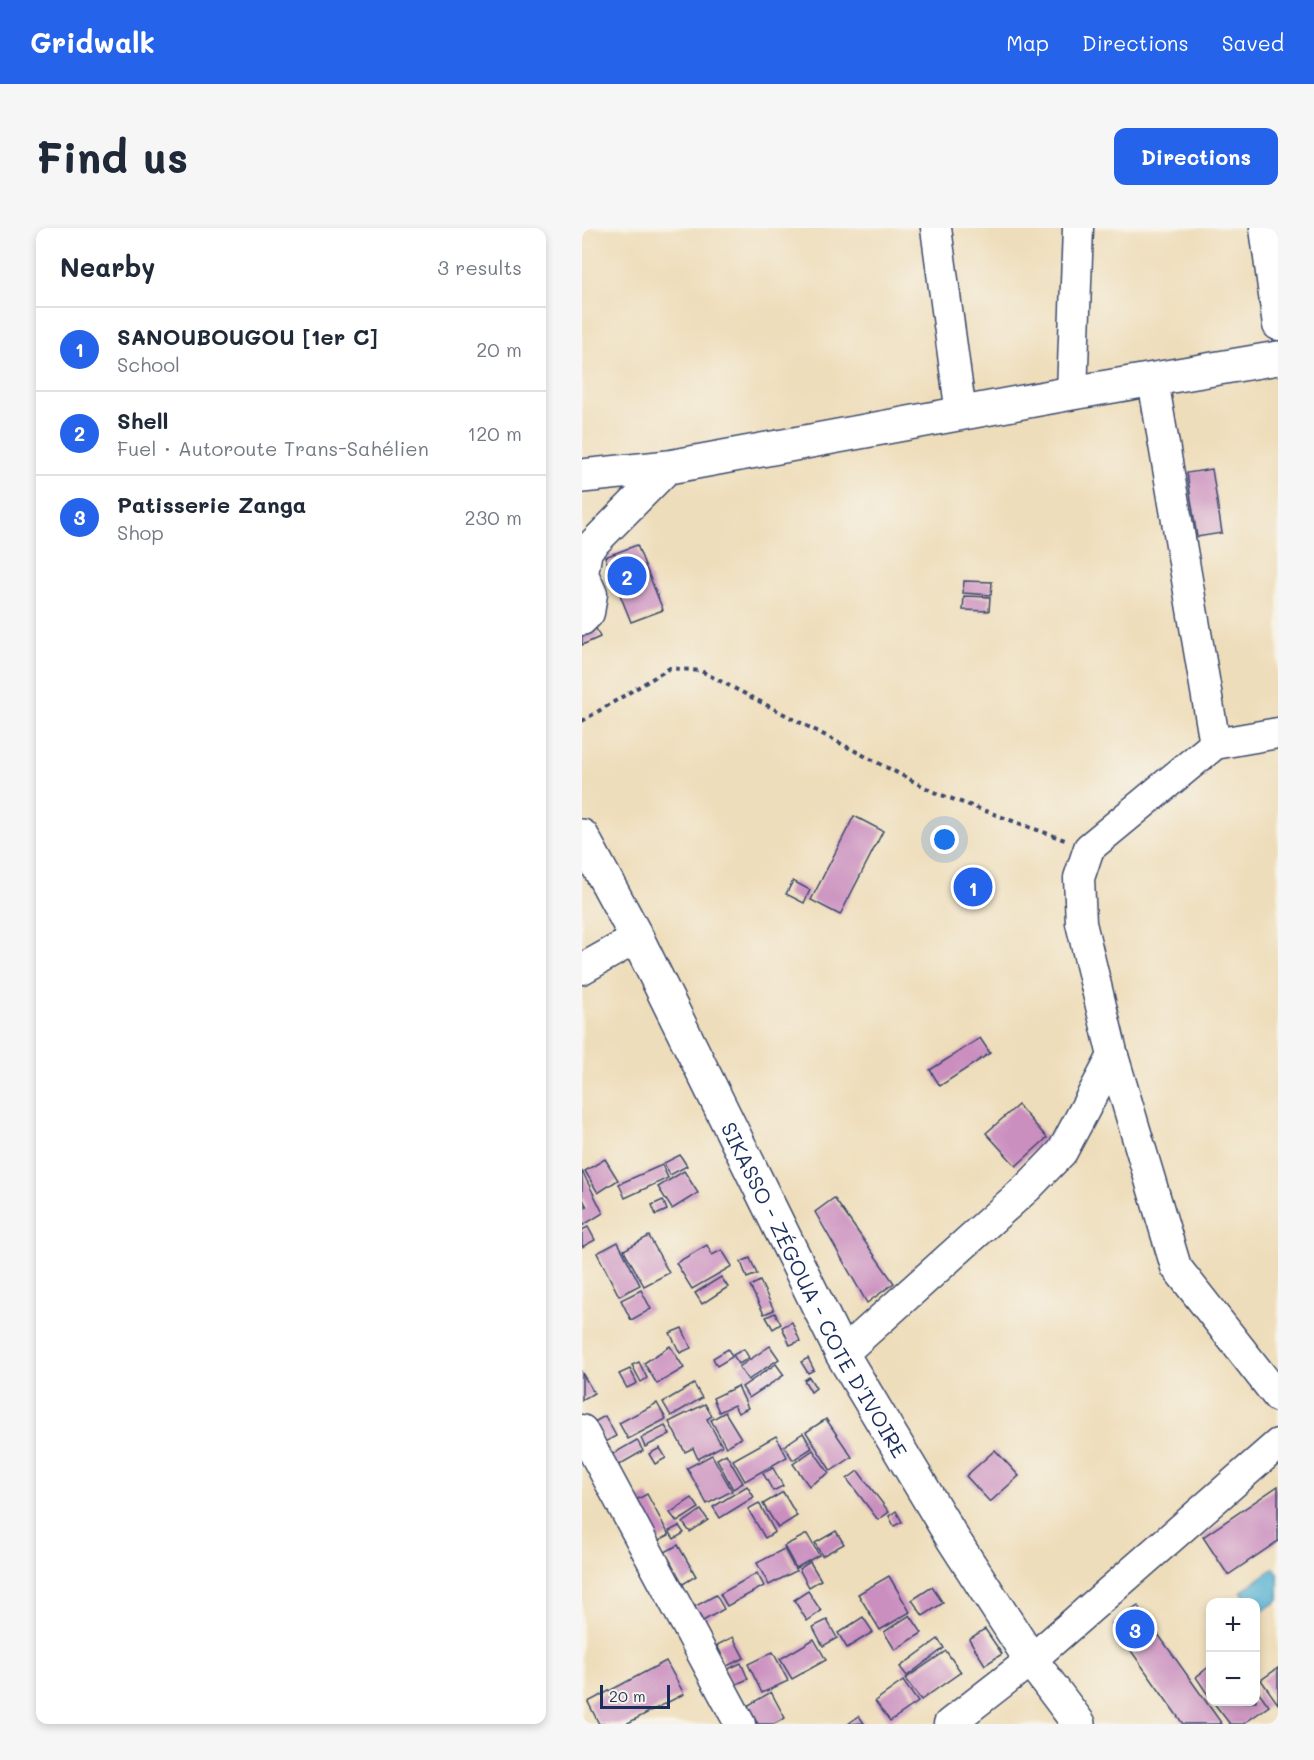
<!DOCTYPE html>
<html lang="en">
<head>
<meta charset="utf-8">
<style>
	:root { --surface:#fff; --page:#f6f6f7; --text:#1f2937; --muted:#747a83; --line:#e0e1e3; --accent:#2563eb }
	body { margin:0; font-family:Mali,sans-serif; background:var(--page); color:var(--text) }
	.controls { position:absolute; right:18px; bottom:18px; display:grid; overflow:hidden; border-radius:12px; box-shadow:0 3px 9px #0003 }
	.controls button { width:54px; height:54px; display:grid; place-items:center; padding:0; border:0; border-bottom:2px solid var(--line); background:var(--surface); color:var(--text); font:30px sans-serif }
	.scale { position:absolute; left:18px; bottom:15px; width:70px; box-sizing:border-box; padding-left:6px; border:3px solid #1b2f5e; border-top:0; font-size:16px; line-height:21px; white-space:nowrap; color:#1b2f5e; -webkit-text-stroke:4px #f7f3e8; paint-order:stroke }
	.you { position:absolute; left:363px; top:612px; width:21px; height:21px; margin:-15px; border:4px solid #fff; border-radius:50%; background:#1a73e8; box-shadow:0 0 0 9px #1a73e833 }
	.badge { display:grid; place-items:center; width:39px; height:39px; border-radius:50%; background:var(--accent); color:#fff; font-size:20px; font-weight:700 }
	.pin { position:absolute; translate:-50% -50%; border:3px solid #fff; box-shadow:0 2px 6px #0006 }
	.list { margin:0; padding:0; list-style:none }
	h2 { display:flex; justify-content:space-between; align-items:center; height:78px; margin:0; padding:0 24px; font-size:26px }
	h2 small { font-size:20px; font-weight:400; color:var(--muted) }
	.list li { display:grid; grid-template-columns:39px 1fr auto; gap:18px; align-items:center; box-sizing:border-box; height:84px; padding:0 24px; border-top:2px solid var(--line) }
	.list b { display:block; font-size:22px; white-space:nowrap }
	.list p { margin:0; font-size:20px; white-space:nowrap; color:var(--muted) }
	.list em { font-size:20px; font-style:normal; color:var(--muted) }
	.map { position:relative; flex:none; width:696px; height:1496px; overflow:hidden; border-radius:12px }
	header { display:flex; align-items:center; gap:36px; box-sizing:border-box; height:84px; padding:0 30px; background:var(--accent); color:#fff }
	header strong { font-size:28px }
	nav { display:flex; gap:33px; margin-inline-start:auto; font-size:21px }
	.intro { display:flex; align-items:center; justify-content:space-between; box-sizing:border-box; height:144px; padding:0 36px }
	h1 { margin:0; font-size:42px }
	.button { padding:15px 27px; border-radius:12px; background:var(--accent); color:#fff; font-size:21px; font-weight:700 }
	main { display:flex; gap:36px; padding:0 36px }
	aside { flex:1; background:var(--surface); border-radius:12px; box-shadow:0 3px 9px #0003 }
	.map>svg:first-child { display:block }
	.water { fill:#55b1d3; stroke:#387098; stroke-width:1.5 }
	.building { fill:#ca8ebf }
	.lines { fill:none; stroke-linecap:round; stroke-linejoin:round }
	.minor-casing { stroke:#3b496c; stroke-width:33 }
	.highway-casing { stroke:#3b496c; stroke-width:36 }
	.path { stroke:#3b496c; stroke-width:4; stroke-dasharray:4.5 4.5; stroke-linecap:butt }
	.minor { stroke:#fff; stroke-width:30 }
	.highway { stroke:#fff; stroke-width:33 }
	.labels { text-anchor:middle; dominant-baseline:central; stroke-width:6; stroke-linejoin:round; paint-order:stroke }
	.street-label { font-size:21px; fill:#1b2f5e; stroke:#f7f3e8 }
</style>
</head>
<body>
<header>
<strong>Gridwalk</strong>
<nav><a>Map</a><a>Directions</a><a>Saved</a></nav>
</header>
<div class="intro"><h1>Find us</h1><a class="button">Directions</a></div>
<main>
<aside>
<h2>Nearby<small>3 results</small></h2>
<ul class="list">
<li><span class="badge">1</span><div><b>SANOUBOUGOU [1er C]</b><p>School</p></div><em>20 m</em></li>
<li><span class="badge">2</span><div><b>Shell</b><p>Fuel · Autoroute Trans-Sahélien</p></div><em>120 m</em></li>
<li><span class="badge">3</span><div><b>Patisserie Zanga</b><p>Shop</p></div><em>230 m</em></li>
</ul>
</aside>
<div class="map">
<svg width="696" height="1496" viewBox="0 0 696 1496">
	<rect width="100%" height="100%" fill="#f7f3e8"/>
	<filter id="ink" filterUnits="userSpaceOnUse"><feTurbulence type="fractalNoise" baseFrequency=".0167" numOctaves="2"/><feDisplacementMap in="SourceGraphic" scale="12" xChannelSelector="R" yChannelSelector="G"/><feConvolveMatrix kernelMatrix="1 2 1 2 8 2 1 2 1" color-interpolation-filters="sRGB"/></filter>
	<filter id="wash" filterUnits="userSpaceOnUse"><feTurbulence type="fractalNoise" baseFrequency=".008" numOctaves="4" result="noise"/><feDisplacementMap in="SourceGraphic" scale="24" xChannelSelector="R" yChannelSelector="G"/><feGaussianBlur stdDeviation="1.35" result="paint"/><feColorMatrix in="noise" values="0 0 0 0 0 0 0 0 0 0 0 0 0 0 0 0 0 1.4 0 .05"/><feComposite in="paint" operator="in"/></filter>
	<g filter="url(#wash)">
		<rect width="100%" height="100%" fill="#eeddba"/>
		<path class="water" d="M692,1340L696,1345V1372L675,1387L674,1374H667L659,1364Z"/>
		<g id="blocks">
			<g class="building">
				<path d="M630,241L640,305L615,309L605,245Z"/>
				<path d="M55,317L81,382L49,394L23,329Z"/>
				<path d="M382,353L410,354L409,367L381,365Z"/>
				<path d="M382,368L408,369L407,383L381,382Z"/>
				<path d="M0,370L18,409L0,417Z"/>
				<path d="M272,588L301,603L258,687L229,672Z"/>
				<path d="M211,653L228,662L222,675L204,666Z"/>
				<path d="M398,810L408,825L358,858L348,842Z"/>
				<path d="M436,877L465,910L434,938L404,905Z"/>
				<path d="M98,927L105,938L88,947L82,935Z"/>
				<path d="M23,931L36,952L16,965L3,943Z"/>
				<path d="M80,937L86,950L43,970L37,956Z"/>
				<path d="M0,943L21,985L0,998V981L5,979L0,969Z"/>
				<path d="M102,943L116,965L90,981L76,959Z"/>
				<path d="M252,970L312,1055L285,1075L233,984Z"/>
				<path d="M81,972L85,982L74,987L70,977Z"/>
				<path d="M6,999L13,1012L0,1019V1002Z"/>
				<path d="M67,1008L87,1045L62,1058L42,1022Z"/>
				<path d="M36,1014L58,1057L37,1068L15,1025Z"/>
				<path d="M125,1017L130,1027L140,1022L150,1038L110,1061L94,1035Z"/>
				<path d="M168,1030L175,1046L165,1050L159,1034Z"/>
				<path d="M139,1049L146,1059L120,1076L113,1065Z"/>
				<path d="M178,1053L192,1082L182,1086L168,1058Z"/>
				<path d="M59,1062L69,1081L49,1092L39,1072Z"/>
				<path d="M193,1085L199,1096L191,1101L184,1089Z"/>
				<path d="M210,1094L218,1113L208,1117L200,1099Z"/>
				<path d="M100,1100L109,1120L98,1125L88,1105Z"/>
				<path d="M88,1118L102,1140L75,1156L62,1135Z"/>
				<path d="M188,1118L197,1131L166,1152L157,1139Z"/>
				<path d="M146,1121L150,1129L135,1138L131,1130Z"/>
				<path d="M162,1121L167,1130L157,1136L151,1127Z"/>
				<path d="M226,1130L232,1142L226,1145L219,1134Z"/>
				<path d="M57,1134L65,1150L59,1154L50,1137Z"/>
				<path d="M194,1136L202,1147L167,1170L160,1159Z"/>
				<path d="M48,1141L55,1155L45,1160L37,1146Z"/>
				<path d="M0,1145L12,1165L0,1172Z"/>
				<path d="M227,1149L234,1160L229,1164L222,1152Z"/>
				<path d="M112,1156L120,1170L89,1188L81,1174Z"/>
				<path d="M156,1158L166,1180L156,1185L152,1177L137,1184L131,1170Z"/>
				<path d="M75,1175L84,1191L46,1211L37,1195Z"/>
				<path d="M123,1176L130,1188L125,1191L140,1218L116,1231L111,1220L103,1224L87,1194Z"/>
				<path d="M143,1184L159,1210L144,1219L129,1192Z"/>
				<path d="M23,1188L34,1208L23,1214L12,1194Z"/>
				<path d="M244,1191L270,1229L249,1243L224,1204Z"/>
				<path d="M83,1198L88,1206L63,1219L59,1210Z"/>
				<path d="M221,1205L230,1220L211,1232L202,1218Z"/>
				<path d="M194,1208L205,1229L163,1253L151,1232Z"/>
				<path d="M55,1212L61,1223L35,1238L29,1227Z"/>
				<path d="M78,1220L84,1230L73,1236L67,1226Z"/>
				<path d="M231,1222L247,1245L227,1258L211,1236Z"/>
				<path d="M413,1222L437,1248L408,1274L384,1248Z"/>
				<path d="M144,1226L161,1255L151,1261L135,1231Z"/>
				<path d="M130,1227L150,1263L125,1276L105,1240Z"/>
				<path d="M191,1240L201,1258L191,1263L181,1245Z"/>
				<path d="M276,1243L307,1284L296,1292L265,1251Z"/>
				<path d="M165,1258L172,1269L138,1290L131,1279Z"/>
				<path d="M696,1258V1313L646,1347L621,1309Z"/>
				<path d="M201,1264L215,1288L196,1300L181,1276Z"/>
				<path d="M65,1266L87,1307L75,1313L54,1272Z"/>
				<path d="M110,1270L117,1280L95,1294L88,1285Z"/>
				<path d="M177,1275L193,1304L183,1310L166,1281Z"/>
				<path d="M119,1282L126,1292L108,1304L101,1295Z"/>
				<path d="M314,1283L320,1294L312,1298L307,1288Z"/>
				<path d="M97,1298L102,1305L92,1311L87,1303Z"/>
				<path d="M254,1303L262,1316L240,1328L233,1315Z"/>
				<path d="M225,1306L237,1327L214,1340L202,1318Z"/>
				<path d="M96,1317L114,1348L101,1356L83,1324Z"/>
				<path d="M202,1321L214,1343L187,1357L175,1335Z"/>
				<path d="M228,1334L239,1352L227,1359L217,1341Z"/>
				<path d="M175,1345L182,1358L145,1378L138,1366Z"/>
				<path d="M307,1348L328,1384L298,1402L276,1366Z"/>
				<path d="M350,1359L361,1375L341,1388L330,1372Z"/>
				<path d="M226,1363L239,1383L225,1393L212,1372Z"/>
				<path d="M134,1367L142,1381L121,1393L112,1379Z"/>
				<path d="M556,1378L640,1496H601L530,1396Z"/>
				<path d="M328,1387L340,1405L313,1422L302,1404Z"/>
				<path d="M281,1389L291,1404L265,1420L256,1405Z"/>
				<path d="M245,1392L255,1410L241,1418L231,1399Z"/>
				<path d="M403,1401L420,1426L403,1437L387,1411Z"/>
				<path d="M151,1409L162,1430L145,1438L135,1417Z"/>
				<path d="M232,1411L244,1432L210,1451L198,1431Z"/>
				<path d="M356,1411L362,1420L325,1448L318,1439Z"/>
				<path d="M364,1423L379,1444L339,1472L323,1451Z"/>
				<path d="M191,1424L206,1453L180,1465L166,1436Z"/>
				<path d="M84,1433L102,1466L44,1496H17L6,1474Z"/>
				<path d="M159,1435L166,1451L150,1458L142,1443Z"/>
				<path d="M628,1438V1470L614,1449Z"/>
				<path d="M696,1440V1476L679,1452Z"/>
				<path d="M321,1453L336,1474L308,1493L293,1473Z"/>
				<path d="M674,1460L687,1478L661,1496H648L631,1474H674Z"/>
				<path d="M189,1464L203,1490L192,1496H176L165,1478Z"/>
				<path d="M277,1488L282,1495L266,1496Z"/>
			</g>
		</g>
	</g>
	<g filter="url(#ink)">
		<use href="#blocks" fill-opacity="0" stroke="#3b496c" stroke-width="1.5"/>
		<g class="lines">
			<defs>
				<g id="minor">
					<path d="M354,0L379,186"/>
					<path d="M683,0L696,97"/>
					<path d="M571,152L633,516"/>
					<path d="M490,165L496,0"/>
					<path d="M0,392L7,385L10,366L1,346L5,322L87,239"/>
					<path d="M696,505L633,516L507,620L497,650L499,695L531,828L594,1039L696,1169"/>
					<path d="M0,741L55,710"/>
					<path d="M260,1126L446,959L480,924L531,828"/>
					<path d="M0,1202L158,1496"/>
					<path d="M367,1496L449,1432L696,1216"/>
				</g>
				<g id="highway">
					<path d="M0,248L87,239L490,165L696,130"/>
					<path id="s1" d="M0,608L55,710L260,1126L371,1311L449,1432L497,1496"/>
				</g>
			</defs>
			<use href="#minor" class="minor-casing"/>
			<use href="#highway" class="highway-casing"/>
			<path class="path" d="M0,493L88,440L119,443L354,565L483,612"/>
			<use href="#minor" class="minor"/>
			<use href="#highway" class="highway"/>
		</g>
	</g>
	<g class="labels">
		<g class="street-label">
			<text stroke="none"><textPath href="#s1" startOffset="510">SIKASSO - ZÉGOUA - COTE D'IVOIRE</textPath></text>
		</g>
	</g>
</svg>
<div class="controls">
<button>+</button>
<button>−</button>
</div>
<div class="scale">20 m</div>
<div class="you"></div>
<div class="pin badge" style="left:391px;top:659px">1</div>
<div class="pin badge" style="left:45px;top:348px">2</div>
<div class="pin badge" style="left:553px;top:1401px">3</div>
</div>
</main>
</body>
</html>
